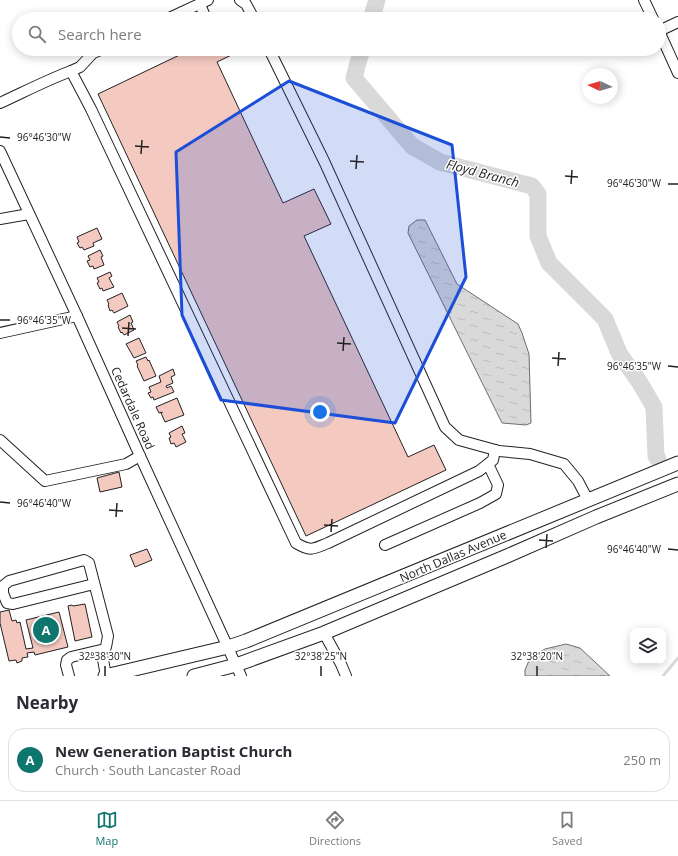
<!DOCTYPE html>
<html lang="en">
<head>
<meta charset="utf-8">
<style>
	:root { --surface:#fff; --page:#f7f7f7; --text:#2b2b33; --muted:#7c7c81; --line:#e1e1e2; --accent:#0f766e }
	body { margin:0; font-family:"Open Sans",sans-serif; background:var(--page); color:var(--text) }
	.controls { position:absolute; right:12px; bottom:12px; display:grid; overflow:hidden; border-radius:8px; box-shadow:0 2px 10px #0003 }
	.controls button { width:36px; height:36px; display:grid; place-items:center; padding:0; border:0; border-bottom:1px solid var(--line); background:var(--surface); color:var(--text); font:20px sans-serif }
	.compass { position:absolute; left:582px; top:68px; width:36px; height:36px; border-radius:50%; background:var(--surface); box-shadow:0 2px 10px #0003; rotate:274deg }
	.you { position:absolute; left:320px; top:412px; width:14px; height:14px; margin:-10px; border:3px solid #fff; border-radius:50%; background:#1a73e8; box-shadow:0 0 0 6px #1a73e833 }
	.badge { display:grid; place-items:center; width:26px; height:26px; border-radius:50%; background:var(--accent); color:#fff; font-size:13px; font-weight:700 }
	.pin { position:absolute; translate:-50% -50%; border:2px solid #fff; box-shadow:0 1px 4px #0006 }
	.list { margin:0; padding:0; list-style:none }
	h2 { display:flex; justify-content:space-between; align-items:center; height:52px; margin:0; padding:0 16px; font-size:17px }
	h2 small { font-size:13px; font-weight:400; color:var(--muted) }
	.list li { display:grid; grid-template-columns:26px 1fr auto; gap:12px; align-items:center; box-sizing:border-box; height:64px; margin:0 8px 8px; padding:0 8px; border:1px solid var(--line); border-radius:16px }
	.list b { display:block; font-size:15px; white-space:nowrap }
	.list p { margin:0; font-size:13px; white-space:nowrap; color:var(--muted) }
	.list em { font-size:13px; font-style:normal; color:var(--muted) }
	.icon { flex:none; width:22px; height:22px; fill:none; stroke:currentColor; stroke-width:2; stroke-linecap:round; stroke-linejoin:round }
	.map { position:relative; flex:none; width:678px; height:676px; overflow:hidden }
	.search { position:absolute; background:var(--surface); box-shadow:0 2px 10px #0003; left:12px; right:12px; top:12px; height:44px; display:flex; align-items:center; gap:10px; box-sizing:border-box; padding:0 14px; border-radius:22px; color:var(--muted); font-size:15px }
	.sheet { height:124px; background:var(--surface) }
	nav { display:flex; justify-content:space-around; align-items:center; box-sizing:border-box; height:56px; border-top:1px solid var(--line); background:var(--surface); font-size:11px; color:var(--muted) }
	nav a { display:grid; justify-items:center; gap:2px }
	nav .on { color:var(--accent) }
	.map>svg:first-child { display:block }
	.water { fill:url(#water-ripples); stroke:#6f6f6f }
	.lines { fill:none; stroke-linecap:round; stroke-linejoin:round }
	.stream { stroke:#d9d9d9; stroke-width:3 }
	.river { stroke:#d9d9d9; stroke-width:17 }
	.building { fill:#f3c9c0; stroke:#222 }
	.minor-casing { stroke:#222; stroke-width:12 }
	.major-casing { stroke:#222; stroke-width:15 }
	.minor { stroke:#fff; stroke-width:10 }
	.major { stroke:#fff; stroke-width:13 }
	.marked { fill:#1d4ed8; fill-opacity:0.2; stroke:#1d4ed8; stroke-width:3; stroke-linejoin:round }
	.ticks { fill:none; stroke:#222; stroke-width:1.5 }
	.labels { text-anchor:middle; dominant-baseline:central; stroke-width:3; stroke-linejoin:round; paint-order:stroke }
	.street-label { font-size:12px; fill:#222; stroke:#fff }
	.water-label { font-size:13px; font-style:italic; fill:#222; stroke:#fff }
	.ticks-label { font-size:10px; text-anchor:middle; fill:#222; stroke:#fff; stroke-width:3; stroke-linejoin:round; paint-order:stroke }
</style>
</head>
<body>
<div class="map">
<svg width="678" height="676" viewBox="0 0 678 676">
	<defs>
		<pattern id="water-ripples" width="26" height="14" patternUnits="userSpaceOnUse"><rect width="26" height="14" fill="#d9d9d9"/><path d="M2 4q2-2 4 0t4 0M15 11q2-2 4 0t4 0" fill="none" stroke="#bababa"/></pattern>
	</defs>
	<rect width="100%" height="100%" fill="#fff"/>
	<g class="water">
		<path d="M417,220H425L457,284L518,324L522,333L529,354L531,423L526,425L502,423L408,233L409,226Z"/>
		<path d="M566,644L580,648L610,676H525V670L530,658L545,649Z"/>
	</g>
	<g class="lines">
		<path class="stream" d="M663,676L678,658"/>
		<g class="river">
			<path d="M371,19L377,0"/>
			<path d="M362,49L357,66L354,78L412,146L440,162L532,186L538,194V236L549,263L605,319L619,353L640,383L654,407L656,456L658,459"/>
		</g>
	</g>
	<g class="building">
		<path d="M192,49H244L217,62L283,203L314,189L331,224L304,236L408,457L434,445L446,470L306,536L98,94Z"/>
		<path d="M97,228L102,239L93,243L94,246L84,250L82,247L80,248L77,243L79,242L77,237Z"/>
		<path d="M100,250L103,256L101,257L104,265L94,269L93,266L90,267L87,261L90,260L88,256Z"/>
		<path d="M110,272L112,276L109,278L114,287L103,291L102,288L100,289L97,283L99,282L97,278Z"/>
		<path d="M122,293L128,306L114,313L112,310L110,311L108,305L109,304L107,300Z"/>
		<path d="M130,315L133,322L131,323L134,330L124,335L122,332L121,333L118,327L119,326L117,322Z"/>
		<path d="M139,338L146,353L134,358L126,344Z"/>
		<path d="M146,357L148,361L149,360L156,376L144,381L137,366L138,365L136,361Z"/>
		<path d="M173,369L175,375L171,377L173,383L166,386L167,388L171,386L174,392L154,400L153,397L151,398L148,393L151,392L149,387L161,382L159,376Z"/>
		<path d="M177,398L184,415L165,422L161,413H162V412L159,413L156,407Z"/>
		<path d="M182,426L185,433L182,434L186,442L176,447L174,443L171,444L169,438L171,437L169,433Z"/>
		<path d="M119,472L122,487L100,492L97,478Z"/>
		<path d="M147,549L152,560L135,567L130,555Z"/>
		<path d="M85,604L92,637L75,641L68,606L72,605L73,606Z"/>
		<path d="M9,610L12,621L16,620L17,623L20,622L26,649L33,648L26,620L59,612L68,647L35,655L34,652L27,653L28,657L22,658V661L17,663L16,660L9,661L0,623V612Z"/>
	</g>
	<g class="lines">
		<defs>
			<g id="minor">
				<path d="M240,0L246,4L254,19"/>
				<path d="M644,0L653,19"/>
				<path d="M200,4L206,19"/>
				<path d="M167,19L208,0"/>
				<path d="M659,31L678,73"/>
				<path d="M659,31L678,22"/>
				<path d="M103,49L93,53L80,67L71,71L91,109L296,543C311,552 313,549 328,543L479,471L493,460L495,450"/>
				<path d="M269,49L324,161L445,427L459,440L499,451L530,454L564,464L578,481L588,500"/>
				<path d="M0,103C24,92 47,80 71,71"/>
				<path d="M0,151L77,316L140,456L241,676"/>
				<path d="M0,219L29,214"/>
				<path d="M0,333L77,316"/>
				<path d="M0,440L45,481L126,464L140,456"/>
				<path d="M385,545L480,503L496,494L498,485L488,464"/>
				<path d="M94,584L13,604L7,603L3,593V586L9,581L84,560L86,561L89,563L108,636L106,647L102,654L106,676"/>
				<path d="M324,633L341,664L346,676"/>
				<path d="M69,676L66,665L67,660L71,657L105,649"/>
			</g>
			<g id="major">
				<path d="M105,676L228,647L246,641L678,463"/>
				<path d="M194,676L236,665L324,633L507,556L596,517L678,484"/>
			</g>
		</defs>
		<use href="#minor" class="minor-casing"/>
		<use href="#major" class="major-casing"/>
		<use href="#minor" class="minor"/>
		<use href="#major" class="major"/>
	</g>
	<path class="marked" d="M289,81L452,145L466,277L395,423L221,400L182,315L176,152Z"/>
	<path class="ticks" d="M0,137L10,138M135,146L149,147M141,154L142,140M350,161L364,162M356,169L357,155M565,176L578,177M571,184L572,170M668,184H678M0,320H10M122,328L136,329M128,336L129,322M337,343L351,344M343,351L344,337M552,358L566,359M558,366L559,352M668,366L678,367M0,502L10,503M109,510L123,511M116,517L117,503M324,525L338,526M331,532L332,519M539,540L553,541M546,548L547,534M668,549L678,550M105,676V666M321,676V666M537,676V666"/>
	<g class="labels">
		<g class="street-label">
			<text transform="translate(133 408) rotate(66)">Cedardale Road</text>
			<text transform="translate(453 556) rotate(-23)">North Dallas Avenue</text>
		</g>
		<g class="water-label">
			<text transform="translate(483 173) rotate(15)">Floyd Branch</text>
		</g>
	</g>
	<g class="ticks-label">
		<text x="44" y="141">96°46'30"W</text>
		<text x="634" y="187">96°46'30"W</text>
		<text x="44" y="324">96°46'35"W</text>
		<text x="634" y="370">96°46'35"W</text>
		<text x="44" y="507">96°46'40"W</text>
		<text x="634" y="553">96°46'40"W</text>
		<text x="105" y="660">32°38'30"N</text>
		<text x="321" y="660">32°38'25"N</text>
		<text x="537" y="660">32°38'20"N</text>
	</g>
</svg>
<div class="controls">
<button><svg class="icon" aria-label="layers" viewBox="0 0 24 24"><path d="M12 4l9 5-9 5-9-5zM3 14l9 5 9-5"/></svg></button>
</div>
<svg class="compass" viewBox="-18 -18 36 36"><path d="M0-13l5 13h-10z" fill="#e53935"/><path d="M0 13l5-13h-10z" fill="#7c7c81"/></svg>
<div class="you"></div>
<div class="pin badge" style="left:46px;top:630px">A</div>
<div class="search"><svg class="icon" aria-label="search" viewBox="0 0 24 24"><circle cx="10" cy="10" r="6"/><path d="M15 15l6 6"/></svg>Search here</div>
</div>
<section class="sheet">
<h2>Nearby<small></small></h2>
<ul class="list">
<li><span class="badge">A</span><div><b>New Generation Baptist Church</b><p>Church · South Lancaster Road</p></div><em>250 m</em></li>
</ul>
</section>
<nav>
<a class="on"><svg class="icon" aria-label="map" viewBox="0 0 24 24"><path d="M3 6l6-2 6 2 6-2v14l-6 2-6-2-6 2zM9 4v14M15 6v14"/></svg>Map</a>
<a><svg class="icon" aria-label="directions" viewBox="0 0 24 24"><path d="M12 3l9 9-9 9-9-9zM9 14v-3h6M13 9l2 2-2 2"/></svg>Directions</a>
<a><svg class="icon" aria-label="saved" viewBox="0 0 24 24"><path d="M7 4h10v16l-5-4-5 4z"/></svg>Saved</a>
</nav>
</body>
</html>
